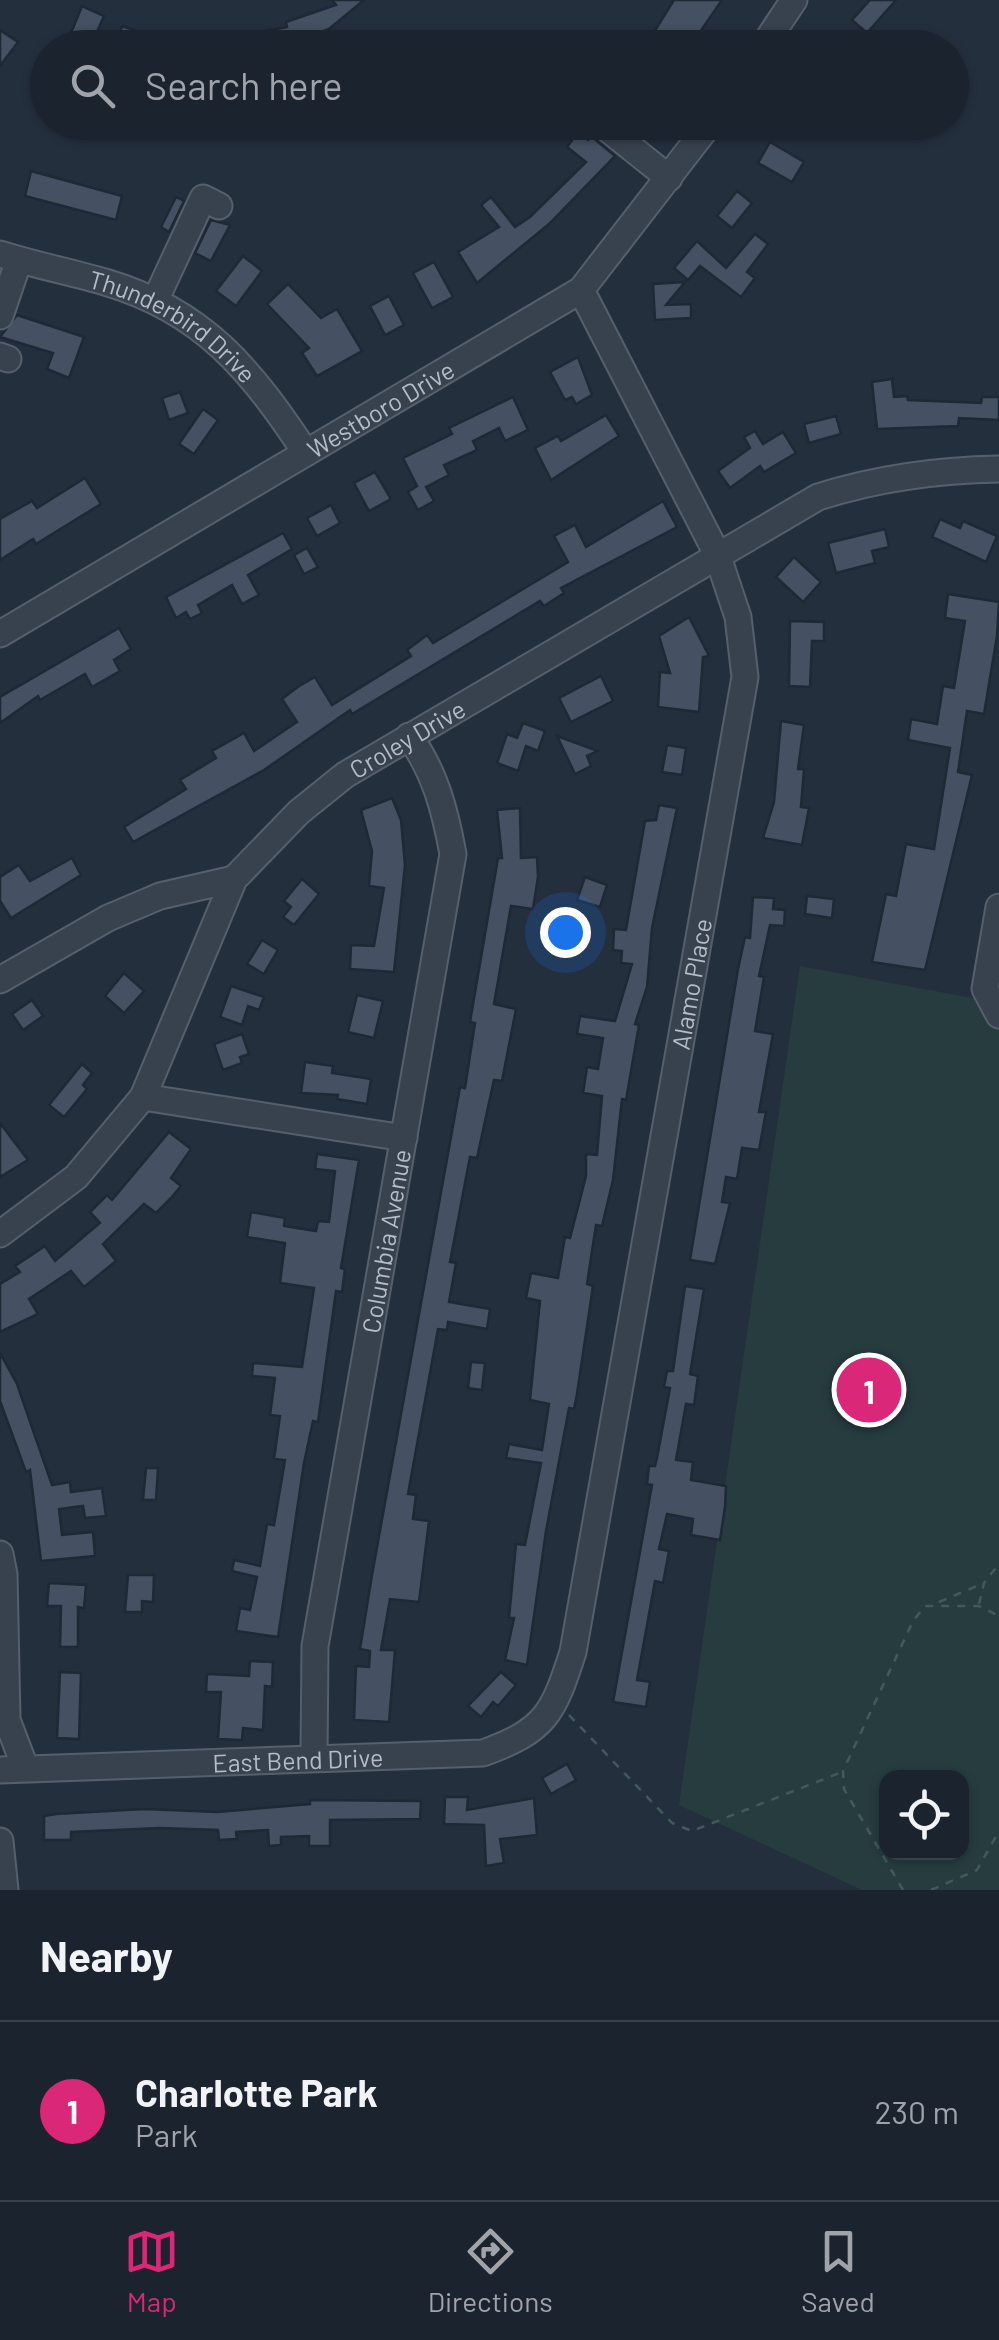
<!DOCTYPE html>
<html lang="en">
<head>
<meta charset="utf-8">
<style>
	:root { --surface:#1b232e; --page:#242b36; --text:#f1f3f6; --muted:#a0a4aa; --line:#39404a; --accent:#db2777 }
	body { margin:0; font-family:Barlow,sans-serif; background:var(--page); color:var(--text) }
	.controls { position:absolute; right:30px; bottom:30px; display:grid; overflow:hidden; border-radius:20px; box-shadow:0 2px 8px #0004 }
	.controls button { width:90px; height:90px; display:grid; place-items:center; padding:0; border:0; border-bottom:2px solid var(--line); background:var(--surface); color:var(--text); font:50px sans-serif }
	.you { position:absolute; left:565px; top:932px; width:35px; height:35px; margin:-25px; border:8px solid #fff; border-radius:50%; background:#1a73e8; box-shadow:0 0 0 15px #1a73e833 }
	.badge { display:grid; place-items:center; width:65px; height:65px; border-radius:50%; background:var(--accent); color:#fff; font-size:32px; font-weight:700 }
	.pin { position:absolute; translate:-50% -50%; border:5px solid #fff; box-shadow:0 2px 10px #0006 }
	.list { margin:0; padding:0; list-style:none }
	h2 { display:flex; justify-content:space-between; align-items:center; height:130px; margin:0; padding:0 40px; font-size:42px }
	h2 small { font-size:32px; font-weight:400; color:var(--muted) }
	.list li { display:grid; grid-template-columns:65px 1fr auto; gap:30px; align-items:center; box-sizing:border-box; height:180px; padding:0 40px; border-top:2px solid var(--line) }
	.list b { display:block; font-size:38px; white-space:nowrap }
	.list p { margin:0; font-size:32px; white-space:nowrap; color:var(--muted) }
	.list em { font-size:32px; font-style:normal; color:var(--muted) }
	.icon { flex:none; width:55px; height:55px; fill:none; stroke:currentColor; stroke-width:2; stroke-linecap:round; stroke-linejoin:round }
	.map { position:relative; flex:none; width:999px; height:1890px; overflow:hidden }
	.search { position:absolute; background:var(--surface); box-shadow:0 2px 8px #0004; left:30px; right:30px; top:30px; height:110px; display:flex; align-items:center; gap:25px; box-sizing:border-box; padding:0 35px; border-radius:55px; color:var(--muted); font-size:38px }
	.sheet { height:310px; background:var(--surface) }
	nav { display:flex; justify-content:space-around; align-items:center; box-sizing:border-box; height:140px; border-top:2px solid var(--line); background:var(--surface); font-size:28px; color:var(--muted) }
	nav a { display:grid; justify-items:center; gap:5px }
	nav .on { color:var(--accent) }
	.map>svg:first-child { display:block }
	.green { fill:#263c3f; fill-rule:evenodd }
	.building { fill:#455162; stroke:#1f2835; stroke-width:2.5 }
	.lines { fill:none; stroke-linecap:round; stroke-linejoin:round }
	.minor-casing { stroke:#565f6c; stroke-width:29 }
	.path { stroke:#44595c; stroke-width:2.5; stroke-dasharray:8 8; stroke-linecap:butt }
	.minor { stroke:#38414e; stroke-width:25 }
	.labels { text-anchor:middle; dominant-baseline:central; stroke-width:9; stroke-linejoin:round; paint-order:stroke }
	.street-label { font-size:25px; fill:#b4bcc9; stroke:#1d2633 }
</style>
</head>
<body>
<div class="map">
<svg width="999" height="1890" viewBox="0 0 999 1890">
	<rect width="100%" height="100%" fill="#242f3e"/>
	<path class="green" d="M800,966L999,1003V1890H862L679,1805ZM886,1778H962V1852H886Z"/>
	<g class="building">
		<path d="M332,0H364L329,29L277,48H213V41L287,27L286,22L336,5Z"/>
		<path d="M674,0H722L689,48H644Z"/>
		<path d="M870,0H896L867,33L852,20Z"/>
		<path d="M82,6L104,16L90,48H65Z"/>
		<path d="M122,26L179,45V48H115Z"/>
		<path d="M0,30L18,42L0,66Z"/>
		<path d="M578,132L588,140L591,136L615,156L549,224L477,283L458,252L499,227L481,205L491,197L515,227L530,217L586,162L567,147Z"/>
		<path d="M770,142L804,162L792,182L758,163Z"/>
		<path d="M31,171L122,196L116,220L25,196Z"/>
		<path d="M737,191L752,203L732,228L717,216Z"/>
		<path d="M176,197L184,201L169,232L161,227Z"/>
		<path d="M211,220L230,225L211,261L195,253Z"/>
		<path d="M755,234L768,244L747,272L755,278L741,297L700,266L688,280L674,268L697,241L726,268Z"/>
		<path d="M243,256L262,271L236,306L216,291Z"/>
		<path d="M434,262L453,297L432,308L413,273Z"/>
		<path d="M685,282L666,305L691,304V318L655,320L653,284Z"/>
		<path d="M288,284L321,318L337,309L362,351L317,376L302,353L309,348L267,304Z"/>
		<path d="M389,296L404,325L385,335L370,306Z"/>
		<path d="M17,315L84,337L69,378L47,369L53,353L0,337Z"/>
		<path d="M578,357L592,395L576,404L572,397L565,400L550,372Z"/>
		<path d="M892,379L894,397L907,396L908,400L981,403L982,397H999V420L959,418L958,426L877,429L872,382Z"/>
		<path d="M180,392L188,413L169,420L162,398Z"/>
		<path d="M513,397L528,430L505,441L499,428L473,441L477,450L444,465L449,475L426,487L434,501L418,510L408,492L417,486L403,458L452,434L449,428Z"/>
		<path d="M203,409L218,420L194,454L179,444Z"/>
		<path d="M606,415L619,436L551,480L535,448L558,436L561,441Z"/>
		<path d="M836,416L841,434L809,443L804,424Z"/>
		<path d="M755,431L763,444L783,432L796,453L764,472L760,466L730,488L718,471L750,448L744,437Z"/>
		<path d="M375,472L391,499L369,511L354,483Z"/>
		<path d="M85,478L101,504L36,544L33,539L0,560V519L32,501L37,508Z"/>
		<path d="M663,501L677,527L561,588L564,593L544,606L540,601L352,714L350,710L264,770L133,842L124,827L186,789L180,780L216,758L212,751L244,733L254,751L297,722L282,699L299,686L315,677L332,705L411,656L407,650L427,635L433,643L568,562L554,536L575,525L586,547Z"/>
		<path d="M331,505L340,523L317,536L307,518Z"/>
		<path d="M940,519L960,528L963,521L997,536L986,562L932,537Z"/>
		<path d="M885,529L889,547L872,551L875,563L836,573L828,543Z"/>
		<path d="M283,533L292,549L248,575L259,595L242,604L232,585L198,605L202,613L190,619L186,612L176,618L166,597Z"/>
		<path d="M307,548L318,567L304,574L294,555Z"/>
		<path d="M794,557L821,582L803,602L776,577Z"/>
		<path d="M948,594L999,602L997,636L984,714L967,711L958,772L972,775L925,970L872,962L886,894L896,896L906,844L934,849L950,748L908,740L911,719L937,724L943,686L954,688L965,621L945,618Z"/>
		<path d="M689,617L709,656L703,657L699,712L658,707L660,672L670,673L659,636Z"/>
		<path d="M790,621L824,622V641H812L810,687L789,686Z"/>
		<path d="M119,628L131,649L114,660L120,671L92,687L85,674L40,700L38,696L0,723V697Z"/>
		<path d="M601,676L613,701L571,722L559,698Z"/>
		<path d="M781,721L804,725L798,769H804L801,807L809,808L802,845L763,838L774,802Z"/>
		<path d="M523,723L545,731L538,751L526,746L518,771L497,763L507,734L517,738Z"/>
		<path d="M557,736L598,751L587,756L591,766L575,774Z"/>
		<path d="M667,745L686,748L682,775L662,772Z"/>
		<path d="M392,798L401,820L405,865L394,972L350,969L351,945L374,946L384,888L369,886L372,851L361,810Z"/>
		<path d="M659,805L677,808L652,928L647,987L635,1024L639,1025L626,1100L622,1099L613,1180L602,1226L596,1225L587,1284L593,1286L577,1394L574,1409L569,1408L546,1531L527,1665L505,1660L514,1618H509L516,1544L525,1545L541,1463L506,1458L509,1444L542,1450L549,1404L530,1400L540,1301L526,1298L531,1273L558,1278L565,1237L570,1238L586,1176V1154L597,1155L602,1096L583,1093L587,1067L598,1069L603,1038L577,1034L580,1016L615,1021L632,964L621,963L622,951L613,950L614,929L626,930L645,821L656,820Z"/>
		<path d="M520,808L521,858L537,857L538,877L533,909L511,906L494,1004L516,1009L502,1081L494,1080L477,1158L470,1157L450,1262L456,1263L449,1302L490,1309L487,1329L448,1322L447,1330L438,1329L408,1494L416,1495L413,1519L429,1521L419,1602L390,1599L381,1650H395L389,1722L354,1720L356,1666L369,1667L370,1651L360,1649L372,1575L460,1087L465,1088L475,1023L470,1022L498,858H502L497,810Z"/>
		<path d="M72,858L81,875L11,918L0,901V877L19,865L30,881Z"/>
		<path d="M585,877L607,885L600,907L577,900Z"/>
		<path d="M302,879L319,894L294,925L283,917L291,907L284,901Z"/>
		<path d="M807,896L834,899L832,918L805,914Z"/>
		<path d="M753,897L774,898L773,909L785,910L784,926L770,925L759,976L764,977L755,1031L773,1034L759,1112H766L759,1150L742,1148L737,1179L726,1177L722,1202L730,1203L715,1264L690,1260L738,969L745,937L750,938Z"/>
		<path d="M262,940L278,950L264,974L247,964Z"/>
		<path d="M124,973L144,991L124,1013L105,996Z"/>
		<path d="M231,986L264,997L259,1010L248,1006L242,1025L220,1017Z"/>
		<path d="M357,995L383,1001L374,1038L348,1032Z"/>
		<path d="M32,1000L43,1016L23,1030L12,1014Z"/>
		<path d="M242,1034L249,1054L240,1057L242,1063L223,1070L214,1044Z"/>
		<path d="M305,1062L333,1066L332,1073L371,1079L367,1104L337,1099L338,1095L301,1093Z"/>
		<path d="M82,1064L92,1073L83,1085L87,1089L64,1117L49,1105Z"/>
		<path d="M0,1123L28,1160L0,1177Z"/>
		<path d="M169,1132L191,1149L171,1178L181,1186L171,1198L156,1213L144,1204L103,1244L116,1261L84,1287L71,1271L29,1299L38,1314L0,1332V1284L20,1272L15,1266L45,1246L55,1261L100,1223L90,1212L107,1195L112,1200Z"/>
		<path d="M317,1154L359,1160L341,1268L345,1269L342,1292L336,1291L318,1422L313,1421L304,1463L278,1637L236,1631L240,1608L250,1610L257,1577L232,1571L234,1560L260,1566L267,1524L274,1525L285,1460L274,1459L280,1416L270,1415L275,1378L252,1376L253,1363L302,1367L314,1288L280,1283L285,1243L247,1237L251,1212L285,1218L284,1226L316,1231L318,1221L329,1222L335,1171L315,1169Z"/>
		<path d="M685,1286L704,1289L690,1374L698,1376L694,1405L686,1404L676,1460L693,1462L691,1480L726,1486L725,1507L720,1540L691,1535L693,1519L667,1514L659,1549L669,1551L663,1583L655,1581L637,1680L650,1682L646,1707L613,1702L652,1485L647,1484L649,1466H655L657,1458L670,1388L664,1387L667,1371H673Z"/>
		<path d="M0,1353L17,1384L52,1485L70,1482L71,1492L102,1488L106,1516L85,1518L83,1506L59,1509L62,1535L93,1532L95,1556L41,1561L30,1470L26,1472L0,1401Z"/>
		<path d="M471,1362L485,1363L482,1390L468,1388Z"/>
		<path d="M146,1468H158L156,1500H143Z"/>
		<path d="M128,1575H154L153,1602L142,1601V1612H125Z"/>
		<path d="M49,1583L86,1585L84,1608L78,1607V1647H60L61,1606H47Z"/>
		<path d="M250,1661L273,1662L272,1687L265,1686L263,1730L243,1728L242,1740L218,1739L221,1692H206L207,1674L249,1676Z"/>
		<path d="M60,1672L81,1673L79,1739L57,1738Z"/>
		<path d="M501,1672L516,1685L498,1706L493,1702L481,1717L468,1706Z"/>
		<path d="M567,1764L576,1780L551,1794L542,1778Z"/>
		<path d="M445,1797H468L467,1810L534,1798L537,1835L500,1839L504,1863L486,1866L484,1825L444,1824Z"/>
		<path d="M310,1800L421,1801L420,1819L330,1820V1846H309V1836L281,1837V1845L269,1846L268,1830L236,1832L237,1839L219,1840L218,1830L160,1828L71,1832V1840H44V1816L56,1814L144,1809L217,1812L310,1804Z"/>
	</g>
	<g class="lines">
		<defs>
			<g id="minor">
				<path d="M762,48L794,0"/>
				<path d="M599,122L669,178"/>
				<path id="s1" d="M0,254C35,265 70,272 105,282C204,311 251,370 306,453"/>
				<path d="M155,301L203,198L219,206"/>
				<path d="M0,316L19,260"/>
				<path d="M0,356L8,359"/>
				<path id="s2" d="M0,634L581,290L711,122"/>
				<path d="M999,907L985,989L999,1015"/>
				<path d="M0,980L108,918L160,896L234,879"/>
				<path d="M143,1097L404,1138"/>
				<path id="s3" d="M0,1234L76,1177L143,1097L234,879L299,812L345,775L818,497C878,478 936,470 999,469"/>
				<path d="M0,1554L4,1574L7,1720L25,1767"/>
				<path id="s4" d="M314,1757L315,1646L453,854C445,810 435,772 409,736"/>
				<path id="s5" d="M0,1770L483,1753C546,1730 553,1714 573,1652L745,677L738,617L717,554L581,290"/>
				<path d="M0,1841L5,1890"/>
			</g>
		</defs>
		<use href="#minor" class="minor-casing"/>
		<g class="path">
			<path d="M939,1602L984,1583"/>
			<path d="M979,1604L984,1583L999,1564"/>
			<path d="M569,1715L672,1823L692,1831L842,1772"/>
			<path d="M903,1890L844,1789L843,1771L913,1621L925,1606H979L999,1616"/>
			<path d="M931,1890L977,1870L999,1831"/>
		</g>
		<use href="#minor" class="minor"/>
	</g>
	<g class="labels">
		<g class="street-label">
			<text stroke="none"><textPath href="#s1" startOffset="190">Thunderbird Drive</textPath></text>
			<text stroke="none"><textPath href="#s2" startOffset="442">Westboro Drive</textPath></text>
			<text stroke="none"><textPath href="#s3" startOffset="660">Croley Drive</textPath></text>
			<text stroke="none"><textPath href="#s5" startOffset="1305">Alamo Place</textPath></text>
			<text stroke="none"><textPath href="#s4" startOffset="522">Columbia Avenue</textPath></text>
			<text stroke="none"><textPath href="#s5" startOffset="298">East Bend Drive</textPath></text>
		</g>
	</g>
</svg>
<div class="controls">
<button><svg class="icon" aria-label="locate" viewBox="0 0 24 24"><circle cx="12" cy="12" r="6"/><path d="M12 2v4M12 18v4M2 12h4M18 12h4"/></svg></button>
</div>
<div class="you"></div>
<div class="pin badge" style="left:869px;top:1390px">1</div>
<div class="search"><svg class="icon" aria-label="search" viewBox="0 0 24 24"><circle cx="10" cy="10" r="6"/><path d="M15 15l6 6"/></svg>Search here</div>
</div>
<section class="sheet">
<h2>Nearby<small></small></h2>
<ul class="list">
<li><span class="badge">1</span><div><b>Charlotte Park</b><p>Park</p></div><em>230 m</em></li>
</ul>
</section>
<nav>
<a class="on"><svg class="icon" aria-label="map" viewBox="0 0 24 24"><path d="M3 6l6-2 6 2 6-2v14l-6 2-6-2-6 2zM9 4v14M15 6v14"/></svg>Map</a>
<a><svg class="icon" aria-label="directions" viewBox="0 0 24 24"><path d="M12 3l9 9-9 9-9-9zM9 14v-3h6M13 9l2 2-2 2"/></svg>Directions</a>
<a><svg class="icon" aria-label="saved" viewBox="0 0 24 24"><path d="M7 4h10v16l-5-4-5 4z"/></svg>Saved</a>
</nav>
</body>
</html>
